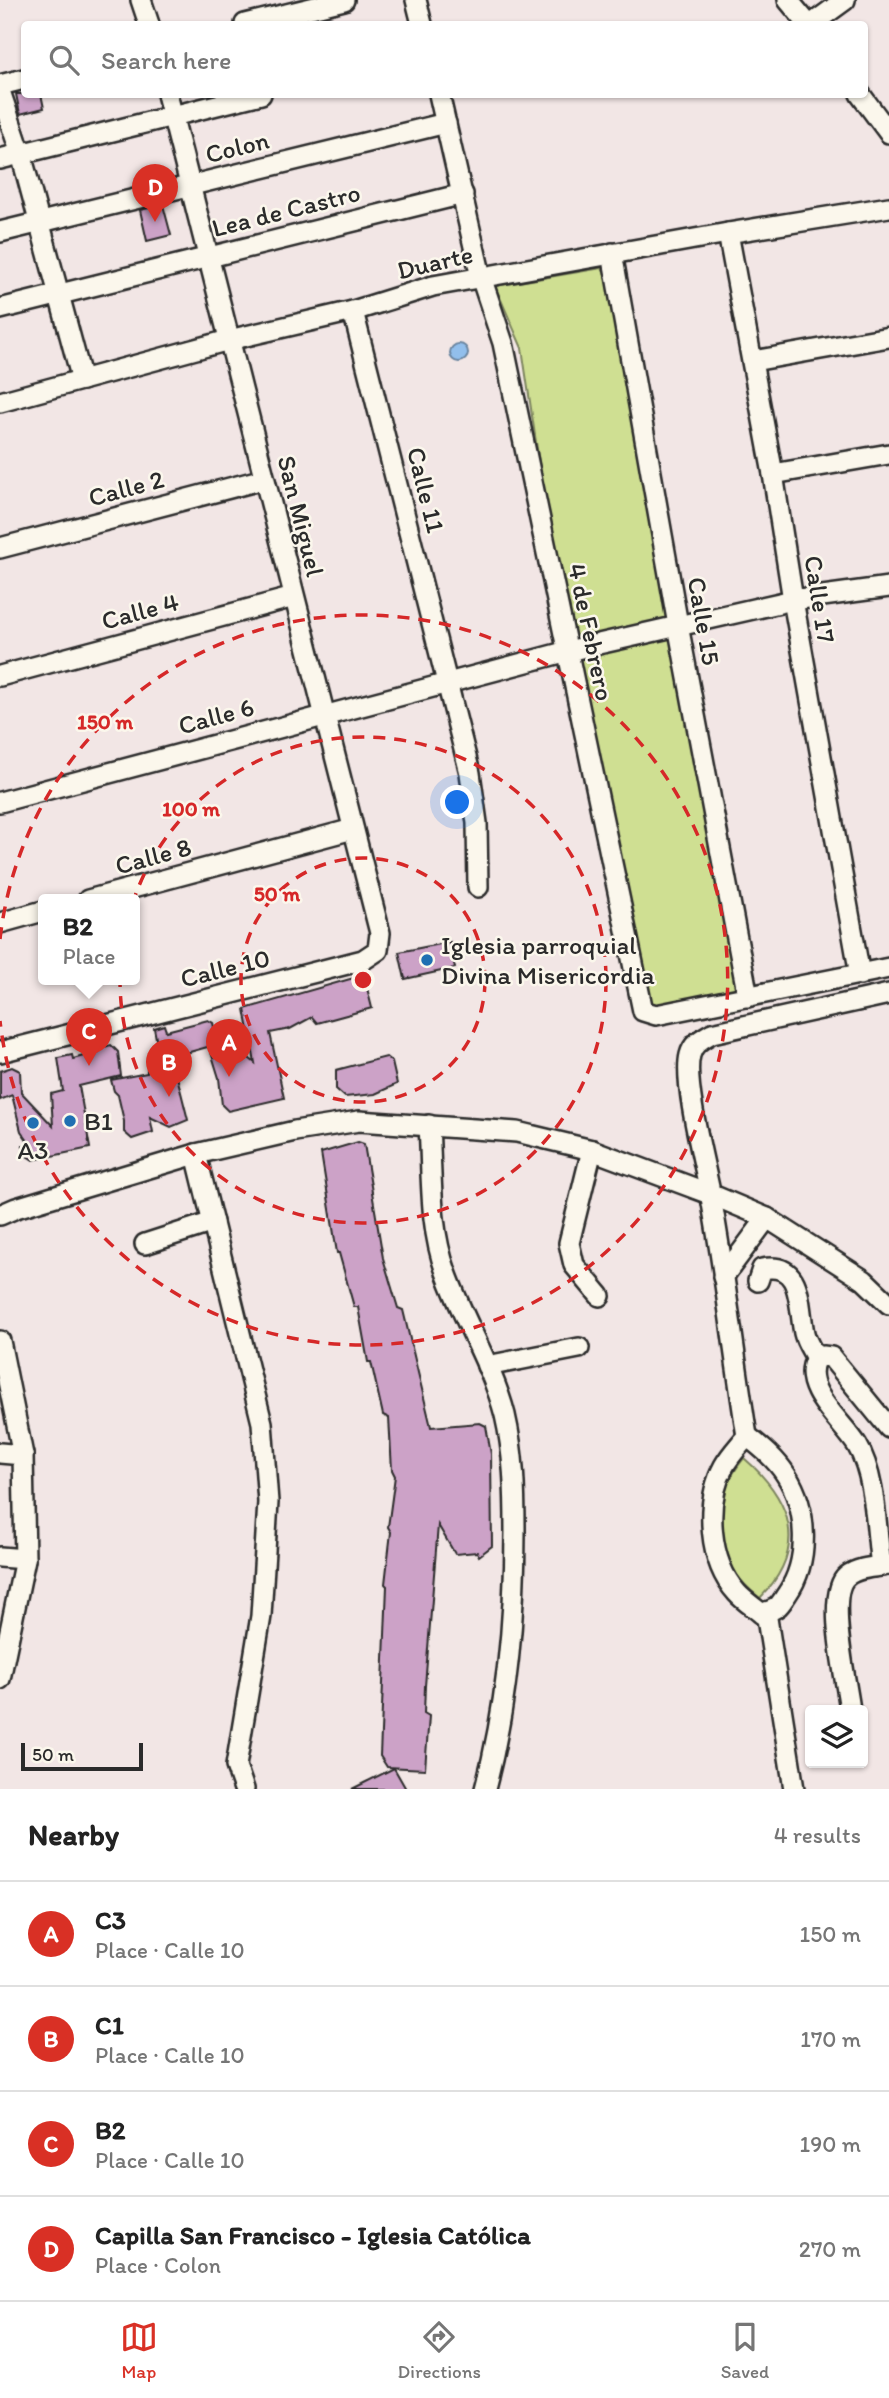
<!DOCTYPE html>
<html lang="en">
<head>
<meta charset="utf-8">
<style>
	:root { --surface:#fff; --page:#f2f2f2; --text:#222; --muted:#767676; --line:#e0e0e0; --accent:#d93025 }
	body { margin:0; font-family:Itim,sans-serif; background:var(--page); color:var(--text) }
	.controls { position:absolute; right:21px; bottom:21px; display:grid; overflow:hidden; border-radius:7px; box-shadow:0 2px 5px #0004 }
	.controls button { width:63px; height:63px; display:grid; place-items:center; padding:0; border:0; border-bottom:2px solid var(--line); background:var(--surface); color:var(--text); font:35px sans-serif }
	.scale { position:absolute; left:21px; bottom:18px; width:122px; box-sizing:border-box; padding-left:7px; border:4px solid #2b2b2b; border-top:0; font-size:19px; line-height:24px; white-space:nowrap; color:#2b2b2b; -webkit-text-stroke:5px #fbf7ec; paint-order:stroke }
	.you { position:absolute; left:458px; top:803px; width:24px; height:24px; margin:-18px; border:5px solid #fff; border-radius:50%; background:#1a73e8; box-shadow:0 0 0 10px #1a73e833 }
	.badge { display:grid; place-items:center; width:46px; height:46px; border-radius:50%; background:var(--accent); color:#fff; font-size:23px; font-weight:700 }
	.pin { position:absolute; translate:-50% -58px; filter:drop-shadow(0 2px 4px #0008) }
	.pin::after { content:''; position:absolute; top:37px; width:24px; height:21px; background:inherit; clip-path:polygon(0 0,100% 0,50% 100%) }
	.popup { position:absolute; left:38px; top:894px; width:102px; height:91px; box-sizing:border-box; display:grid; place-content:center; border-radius:7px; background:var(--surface); filter:drop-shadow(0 2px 5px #0005); font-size:23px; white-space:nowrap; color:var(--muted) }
	.popup b { font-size:26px; color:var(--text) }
	.popup::after { content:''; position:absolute; left:50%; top:100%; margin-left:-14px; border:14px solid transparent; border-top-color:var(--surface) }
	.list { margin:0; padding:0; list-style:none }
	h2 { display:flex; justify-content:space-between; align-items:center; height:91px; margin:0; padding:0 28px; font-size:30px }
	h2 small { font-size:23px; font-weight:400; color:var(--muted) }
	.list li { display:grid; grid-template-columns:46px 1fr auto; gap:21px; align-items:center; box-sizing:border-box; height:105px; padding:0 28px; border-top:2px solid var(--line) }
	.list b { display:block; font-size:26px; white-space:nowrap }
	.list p { margin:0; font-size:23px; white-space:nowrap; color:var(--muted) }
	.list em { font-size:23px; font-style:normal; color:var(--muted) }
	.icon { flex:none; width:38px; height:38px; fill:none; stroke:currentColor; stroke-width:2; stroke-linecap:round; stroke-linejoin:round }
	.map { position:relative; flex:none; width:889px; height:1789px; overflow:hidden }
	.search { position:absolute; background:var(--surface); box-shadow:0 2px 5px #0004; left:21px; right:21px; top:21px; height:77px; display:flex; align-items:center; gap:18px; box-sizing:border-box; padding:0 24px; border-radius:7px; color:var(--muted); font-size:26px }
	.sheet { height:511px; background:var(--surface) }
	nav { display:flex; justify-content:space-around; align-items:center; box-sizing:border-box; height:98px; border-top:2px solid var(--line); background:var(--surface); font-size:19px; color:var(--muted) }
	nav a { display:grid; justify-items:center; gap:4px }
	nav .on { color:var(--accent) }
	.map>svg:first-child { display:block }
	.green { fill:#cfdf92; stroke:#7d855e; stroke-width:2 }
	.water { fill:#92bfec; stroke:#69849f; stroke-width:2 }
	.building { fill:#cca2c7; stroke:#2b2b2b; stroke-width:2 }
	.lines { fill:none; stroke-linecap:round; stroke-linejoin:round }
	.minor-casing { stroke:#2b2b2b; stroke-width:24 }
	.minor { stroke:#fbf7ec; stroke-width:19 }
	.ring { fill:none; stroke:#d62828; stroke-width:3.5; stroke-dasharray:12 9 }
	.poi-dot { fill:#1f6fb2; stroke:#fbf7ec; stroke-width:2.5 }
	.labels { text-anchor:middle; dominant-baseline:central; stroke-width:5; stroke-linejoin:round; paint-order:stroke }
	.street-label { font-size:26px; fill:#2b2b2b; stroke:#fbf7ec }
	.poi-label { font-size:26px; fill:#2b2b2b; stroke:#fbf7ec; text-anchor:start }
	.centre { fill:#d62828; stroke:#fbf7ec; stroke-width:3.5 }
	.ring-label { font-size:21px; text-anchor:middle; font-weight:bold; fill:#d62828; stroke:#fbf7ec; stroke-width:5; stroke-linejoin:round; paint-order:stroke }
</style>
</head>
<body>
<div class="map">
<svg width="889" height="1789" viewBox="0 0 889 1789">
	<rect width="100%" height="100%" fill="#f2e6e5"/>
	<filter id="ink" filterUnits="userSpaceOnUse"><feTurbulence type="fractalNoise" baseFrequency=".0143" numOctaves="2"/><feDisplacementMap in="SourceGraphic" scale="14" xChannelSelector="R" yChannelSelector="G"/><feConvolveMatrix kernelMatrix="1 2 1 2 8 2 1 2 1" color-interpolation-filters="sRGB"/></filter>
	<g filter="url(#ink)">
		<g class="green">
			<path d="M602,268L619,293L677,616L566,644L522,348L495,286Z"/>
			<path d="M678,625L747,991L673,1012L641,1000L573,650Z"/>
			<path d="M744,1458C792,1500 809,1548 760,1598C712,1561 705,1506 744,1458Z"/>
		</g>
		<circle class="water" cx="459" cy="353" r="9"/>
		<g class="building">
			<path d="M16,94H41L44,108L20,114Z"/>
			<path d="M163,205L171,235L147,241L140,210Z"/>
			<path d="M450,942L455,968L405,979L399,952Z"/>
			<path d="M357,977L365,980L372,1008L317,1023L312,1017L290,1029L270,1033L284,1098L228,1111L222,1105L219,1078L211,1052L233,1045L255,1063L245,1009Z"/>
			<path d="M208,1020L213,1023L218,1044L172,1057L188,1120L171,1127L150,1117L153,1132L132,1139L124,1132V1121L118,1095L114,1091L111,1080L147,1073V1070L161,1065L154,1028L164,1025L166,1031Z"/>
			<path d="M111,1045L118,1052L121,1076L79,1086L90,1148L33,1160L27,1156L23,1146L30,1144L21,1131L12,1095L0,1100V1071L12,1067L20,1071L21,1092L53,1126L51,1094L63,1091L58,1058L72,1055L73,1059L98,1052L97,1049Z"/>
			<path d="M386,1057L392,1062L397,1084L375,1094L345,1097L336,1089V1070Z"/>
			<path d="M358,1142L364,1144L383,1258L398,1308L403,1310L431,1427L480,1423L486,1426L491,1454L492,1546L479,1556L477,1552L455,1554L438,1525L425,1686L424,1713L429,1716L425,1769L387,1767L380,1756L387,1586L385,1584L391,1532L388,1527L395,1476L392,1470L389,1418L383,1415L371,1362H368L358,1307H354L339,1253H337L321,1153Z"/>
			<path d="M394,1768L406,1789H352Z"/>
		</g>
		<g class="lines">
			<defs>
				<g id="minor">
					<path d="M141,0L149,24"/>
					<path d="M416,0L422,24"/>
					<path d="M788,0L808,24"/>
					<path d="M245,24L344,0"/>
					<path d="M812,24L845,0"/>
					<path d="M0,85L24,79"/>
					<path d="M0,91L21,154L82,380"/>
					<path d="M439,94L481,277L503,343L643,1011L656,1015L889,968"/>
					<path d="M860,94L889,133"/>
					<path d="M0,159L261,94"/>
					<path d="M0,232L446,123"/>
					<path d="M728,233L773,474L793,600L860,975"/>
					<path d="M612,253L678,625L748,997"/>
					<path d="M0,309L463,194"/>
					<path d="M353,311L470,773L477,823L478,887"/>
					<path d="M753,361L889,337"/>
					<path d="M0,402L229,340L353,311L433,286L728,233L889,207"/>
					<path d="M773,474L889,454"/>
					<path d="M0,548L264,479"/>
					<path d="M0,676L294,597"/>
					<path d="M0,802L572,650L793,600L889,587"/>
					<path d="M88,900L353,829"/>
					<path d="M0,923L43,911"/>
					<path d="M0,1052L363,960L378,950L380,933L167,94"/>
					<path d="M429,1125C432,1173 429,1226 446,1272C463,1320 492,1365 505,1415C514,1453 515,1492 515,1531C515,1617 507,1705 485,1789"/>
					<path d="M592,1150L569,1243L574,1265L600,1296"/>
					<path d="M196,1154L262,1423L268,1502L261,1616L236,1766L244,1789"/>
					<path d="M0,1215L16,1208L196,1154L295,1131L359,1121L517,1132L592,1150L710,1194L767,1218L864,1280L889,1304"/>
					<path d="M145,1244L213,1222"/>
					<path d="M723,1277L767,1218"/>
					<path d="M758,1281L762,1269C803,1261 798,1304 804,1333C806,1342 812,1350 816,1358"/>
					<path d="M0,1341L23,1455L25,1559L0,1679"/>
					<path d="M487,1366L579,1348"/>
					<path d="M747,1436C734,1355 725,1273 710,1192C704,1162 683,1082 690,1055C693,1043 702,1039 712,1033L889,994"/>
					<path d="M747,1436C761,1447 776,1459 786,1475C808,1509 810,1561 787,1594C784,1598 781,1604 777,1607C773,1610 766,1612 762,1614C754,1607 744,1601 737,1593C709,1562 704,1503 724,1466C730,1455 739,1446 747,1436Z"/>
					<path d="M0,1453L23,1455"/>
					<path d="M0,1557L25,1559"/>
					<path d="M881,1566C876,1531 876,1476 857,1445C842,1421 799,1388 816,1358L823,1356L831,1357L889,1428"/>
					<path d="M766,1612L794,1789"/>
					<path d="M850,1710C847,1683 825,1594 847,1576C858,1567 876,1567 889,1565"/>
				</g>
			</defs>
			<use href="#minor" class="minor-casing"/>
			<use href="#minor" class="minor"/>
		</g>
	</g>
	<g class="ring">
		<circle cx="363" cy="980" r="122"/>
		<circle cx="363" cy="980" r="243"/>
		<path d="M0 939A365 365 0 1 1 0 1021"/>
	</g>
	<g class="poi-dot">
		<circle cx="427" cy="960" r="7"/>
		<circle cx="70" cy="1121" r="7"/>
		<circle cx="33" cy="1123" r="7"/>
	</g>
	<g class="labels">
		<g class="street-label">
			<text transform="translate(237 147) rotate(-14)">Colon</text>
			<text transform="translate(286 210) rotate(-14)">Lea de Castro</text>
			<text transform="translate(435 262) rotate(-13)">Duarte</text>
			<text transform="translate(126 488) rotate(-15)">Calle 2</text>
			<text transform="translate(426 490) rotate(76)">Calle 11</text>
			<text transform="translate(301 516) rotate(76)">San Miguel</text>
			<text transform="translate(820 599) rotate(81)">Calle 17</text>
			<text transform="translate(140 611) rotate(-15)">Calle 4</text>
			<text transform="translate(704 621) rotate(80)">Calle 15</text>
			<text transform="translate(591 632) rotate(78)">4 de Febrero</text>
			<text transform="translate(216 716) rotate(-15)">Calle 6</text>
			<text transform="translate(153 856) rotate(-15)">Calle 8</text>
			<text transform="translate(225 968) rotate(-14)">Calle 10</text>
		</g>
		<g class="poi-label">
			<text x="441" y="945">Iglesia parroquial<tspan x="441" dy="30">Divina Misericordia</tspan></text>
			<text x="84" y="1121">B1</text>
			<text x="33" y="1150" text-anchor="middle">A3</text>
		</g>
	</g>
	<circle cx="363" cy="980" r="10" class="centre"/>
	<g class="ring-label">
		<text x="105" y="729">150 m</text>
		<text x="191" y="816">100 m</text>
		<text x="277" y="901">50 m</text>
	</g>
</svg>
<div class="controls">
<button><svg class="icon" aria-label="layers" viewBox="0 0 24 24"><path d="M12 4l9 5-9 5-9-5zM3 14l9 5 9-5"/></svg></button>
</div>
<div class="scale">50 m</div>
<div class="you"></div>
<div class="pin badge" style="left:229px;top:1077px">A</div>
<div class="pin badge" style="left:169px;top:1097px">B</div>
<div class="pin badge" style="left:89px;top:1066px">C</div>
<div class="popup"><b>B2</b>Place</div>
<div class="pin badge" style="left:155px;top:222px">D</div>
<div class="search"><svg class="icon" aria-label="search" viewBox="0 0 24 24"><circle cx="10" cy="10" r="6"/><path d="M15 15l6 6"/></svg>Search here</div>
</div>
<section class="sheet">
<h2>Nearby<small>4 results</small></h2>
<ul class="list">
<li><span class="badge">A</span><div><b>C3</b><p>Place · Calle 10</p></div><em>150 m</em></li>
<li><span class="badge">B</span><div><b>C1</b><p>Place · Calle 10</p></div><em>170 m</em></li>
<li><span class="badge">C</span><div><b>B2</b><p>Place · Calle 10</p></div><em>190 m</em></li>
<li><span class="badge">D</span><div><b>Capilla San Francisco - Iglesia Católica</b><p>Place · Colon</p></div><em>270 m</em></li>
</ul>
</section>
<nav>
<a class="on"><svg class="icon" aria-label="map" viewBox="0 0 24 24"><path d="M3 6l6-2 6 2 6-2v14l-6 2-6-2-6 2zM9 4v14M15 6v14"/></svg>Map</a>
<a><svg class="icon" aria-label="directions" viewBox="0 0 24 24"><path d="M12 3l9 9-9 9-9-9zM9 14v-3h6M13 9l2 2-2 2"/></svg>Directions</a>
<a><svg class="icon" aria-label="saved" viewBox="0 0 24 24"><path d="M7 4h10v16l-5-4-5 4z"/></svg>Saved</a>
</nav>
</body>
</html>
